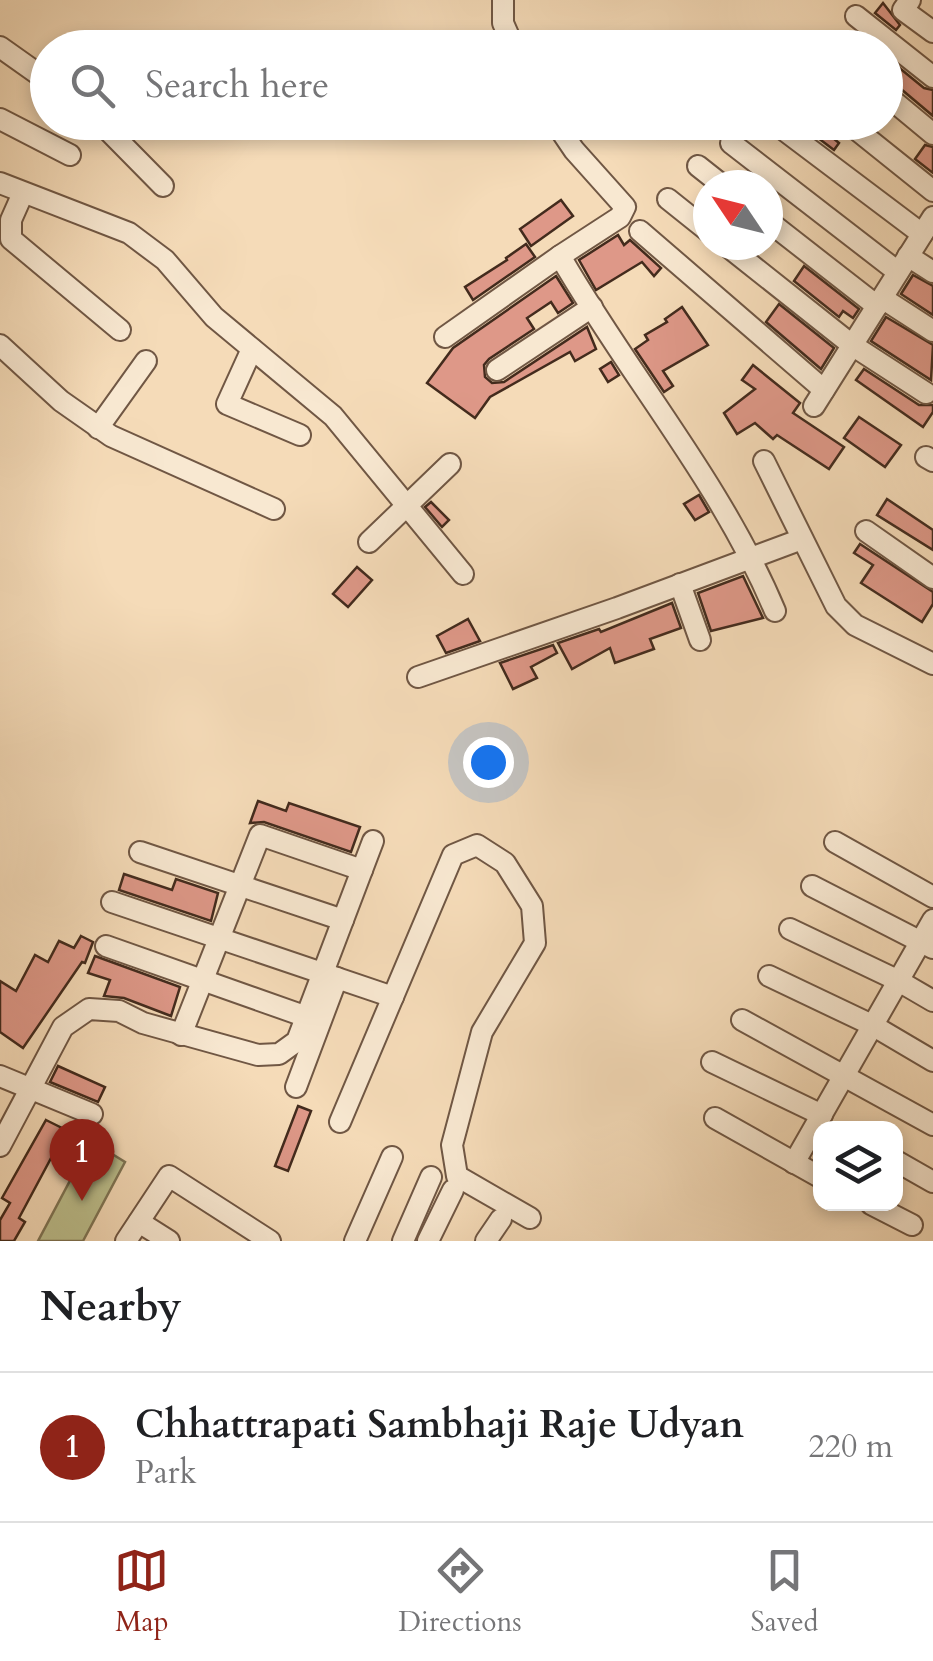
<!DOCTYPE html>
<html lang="en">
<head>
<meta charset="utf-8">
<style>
	:root { --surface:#fff; --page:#f6f6f6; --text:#202124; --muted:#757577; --line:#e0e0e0; --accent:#8f2418 }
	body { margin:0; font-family:Cardo,serif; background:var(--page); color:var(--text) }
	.controls { position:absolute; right:30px; bottom:30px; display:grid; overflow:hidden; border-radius:20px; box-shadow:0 5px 15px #0003 }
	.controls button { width:90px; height:90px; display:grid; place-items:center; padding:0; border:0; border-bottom:2px solid var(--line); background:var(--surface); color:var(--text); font:50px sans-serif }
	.compass { position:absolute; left:693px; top:170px; width:90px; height:90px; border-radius:50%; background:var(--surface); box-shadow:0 5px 15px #0003; rotate:305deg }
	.you { position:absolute; left:488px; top:762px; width:35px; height:35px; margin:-25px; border:8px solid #fff; border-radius:50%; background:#1a73e8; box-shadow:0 0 0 15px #1a73e833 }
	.badge { display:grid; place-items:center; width:65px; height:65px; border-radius:50%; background:var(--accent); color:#fff; font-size:32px; font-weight:700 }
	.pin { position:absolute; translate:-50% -82px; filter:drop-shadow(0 2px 5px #0008) }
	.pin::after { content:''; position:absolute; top:52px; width:35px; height:30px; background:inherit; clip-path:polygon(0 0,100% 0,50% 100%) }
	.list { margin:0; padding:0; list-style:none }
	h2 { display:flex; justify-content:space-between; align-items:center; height:130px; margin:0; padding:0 40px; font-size:42px }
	h2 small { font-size:32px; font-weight:400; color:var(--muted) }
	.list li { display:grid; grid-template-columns:65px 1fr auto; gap:30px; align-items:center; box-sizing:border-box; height:150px; padding:0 40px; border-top:2px solid var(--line) }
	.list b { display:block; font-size:38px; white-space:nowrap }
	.list p { margin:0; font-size:32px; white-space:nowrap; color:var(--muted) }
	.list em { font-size:32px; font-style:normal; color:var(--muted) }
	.icon { flex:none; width:55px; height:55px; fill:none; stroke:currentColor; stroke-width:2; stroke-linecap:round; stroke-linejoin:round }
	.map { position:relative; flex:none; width:933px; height:1241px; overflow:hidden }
	.search { position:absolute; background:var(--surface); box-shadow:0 5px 15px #0003; left:30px; right:30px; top:30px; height:110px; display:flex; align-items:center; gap:25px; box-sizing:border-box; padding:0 35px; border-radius:55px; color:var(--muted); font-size:38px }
	.sheet { height:280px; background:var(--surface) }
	nav { display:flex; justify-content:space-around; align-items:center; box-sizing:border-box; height:140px; border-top:2px solid var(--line); background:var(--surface); font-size:28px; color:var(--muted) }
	nav a { display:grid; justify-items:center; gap:5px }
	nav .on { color:var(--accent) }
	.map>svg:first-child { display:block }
	.green { fill:#bdc08e; stroke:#807656; stroke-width:2.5 }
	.building { fill:#de9888; stroke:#432b1d; stroke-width:2.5 }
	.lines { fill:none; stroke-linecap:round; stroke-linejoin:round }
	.street-casing { stroke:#705744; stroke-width:24 }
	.street { stroke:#f8e8d1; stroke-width:20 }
</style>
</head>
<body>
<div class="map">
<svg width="933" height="1241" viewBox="0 0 933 1241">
	<rect width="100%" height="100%" fill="#f5dbb8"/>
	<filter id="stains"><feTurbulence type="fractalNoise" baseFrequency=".002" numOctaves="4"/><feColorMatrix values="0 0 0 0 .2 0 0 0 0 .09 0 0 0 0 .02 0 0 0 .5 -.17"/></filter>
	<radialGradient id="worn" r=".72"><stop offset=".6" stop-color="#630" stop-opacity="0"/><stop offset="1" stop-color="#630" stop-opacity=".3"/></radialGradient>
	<path class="green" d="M91,1141L125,1162L83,1241H38Z"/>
	<g class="building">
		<path d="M883,3L900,25L896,30L875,13Z"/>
		<path d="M856,34L874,48H846Z"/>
		<path d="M886,57L924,88L933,90V116L895,84L886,82Z"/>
		<path d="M797,122H814L839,143L834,150Z"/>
		<path d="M925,145L933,147V173L915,159Z"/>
		<path d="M561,200L573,216L531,246L520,229Z"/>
		<path d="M618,235L624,245L630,240L661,268L654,276L642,262L596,290L579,260Z"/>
		<path d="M526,244L535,257L473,300L465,287L507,260L506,258Z"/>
		<path d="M804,266L859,309L853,318L843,311L839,317L794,281Z"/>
		<path d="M913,275L933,286V315L901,294Z"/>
		<path d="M556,276L573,303L558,313L551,302L527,318L534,329L489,359L484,365L485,377L492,383L504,382L587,327L596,349L575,361L570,352L490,397L475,418L427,383L453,348Z"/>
		<path d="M779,304L834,348L821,369L766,322Z"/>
		<path d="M682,307L708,345L663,371L673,386L664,392L635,349L648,340L645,335L667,322L665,319Z"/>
		<path d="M886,317L933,345L931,380L871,341Z"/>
		<path d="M611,362L619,375L608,382L600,369Z"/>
		<path d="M753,365L800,403L793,413L844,447L829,469L777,435L773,439L755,423L737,434L724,413L755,389L742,380Z"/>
		<path d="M864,369L919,405H933V412L923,427L856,380Z"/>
		<path d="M859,417L901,445L885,467L844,438Z"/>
		<path d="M699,495L709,512L695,520L684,504Z"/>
		<path d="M887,499L933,530V550L877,515Z"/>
		<path d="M431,502L449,520L442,527L425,507Z"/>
		<path d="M860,544L933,592V604L922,622L861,583L873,565L854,553Z"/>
		<path d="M357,567L372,580L348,607L333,594Z"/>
		<path d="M743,576L763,618L711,631L698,593Z"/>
		<path d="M672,603L681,628L650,639L654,649L615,663L610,648L572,669L558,643L599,629L601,632Z"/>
		<path d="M468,619L480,641L446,653L437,636Z"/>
		<path d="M553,645L557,653L531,667L537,678L513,689L500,663Z"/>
		<path d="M258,801L286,811L289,803L360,827L351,852L264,822L250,823Z"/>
		<path d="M124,874L172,890L176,879L218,893L211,921L119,890Z"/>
		<path d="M81,936L93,942L85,963L82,962L23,1048L0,1032V981L16,991L35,955L48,962L59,941L74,948Z"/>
		<path d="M95,956L180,987L171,1016L124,998L104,996L110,980L88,973Z"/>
		<path d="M58,1066L105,1087L98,1102L50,1082Z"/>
		<path d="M298,1106L311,1111L288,1171L275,1166Z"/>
		<path d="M46,1120L66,1130L19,1218L25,1222L14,1241H0V1220L10,1203L2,1198Z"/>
	</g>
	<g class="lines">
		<defs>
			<g id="street">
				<path d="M503,0V23L514,48"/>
				<path d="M910,0L903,10L933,32"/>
				<path d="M856,16L933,77"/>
				<path d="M0,47L48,81"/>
				<path d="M886,95L933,134"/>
				<path d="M0,119L70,155"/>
				<path d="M100,122L163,186"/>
				<path d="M555,122L574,150L625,207L620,217L560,256C629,376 721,482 775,611"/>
				<path d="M847,122L933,191"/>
				<path d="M784,130L922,234"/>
				<path d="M731,143L898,272"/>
				<path d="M698,166L722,185"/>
				<path d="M0,183L129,233L165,260L214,317L333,416L463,574"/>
				<path d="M23,193L11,220V239L120,330"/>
				<path d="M668,199L708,231"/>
				<path d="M768,221L877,306"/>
				<path d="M640,231L824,390"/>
				<path d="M726,245L852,345L926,393"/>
				<path d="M908,256L933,272"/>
				<path d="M882,298L933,331"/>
				<path d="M445,337L560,256"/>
				<path d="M0,345L61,401L111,436L274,509"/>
				<path d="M252,349L227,404L300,435"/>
				<path d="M497,370L592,307"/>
				<path d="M814,406L933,217"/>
				<path d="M98,428L146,361"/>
				<path d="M926,457L933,461"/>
				<path d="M764,461L836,606L855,625L933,664"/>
				<path d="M866,531L933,578"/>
				<path d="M369,542L450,464"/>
				<path d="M680,584L700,640"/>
				<path d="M418,677L617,608L802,539"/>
				<path d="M835,842L933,897"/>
				<path d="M140,852L343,920"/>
				<path d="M812,886L933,948"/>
				<path d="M112,902L393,997"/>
				<path d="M790,929L897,980L933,1001"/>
				<path d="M106,946L307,1017"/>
				<path d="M769,976L872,1025L933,1061"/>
				<path d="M742,1020L933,1125"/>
				<path d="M181,1035L260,835L362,870"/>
				<path d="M712,1062L822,1115"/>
				<path d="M0,1076L92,1114"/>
				<path d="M296,1087L337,978"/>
				<path d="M715,1118L820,1177"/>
				<path d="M340,1122L453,855L477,845L505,863L532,906L535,943L482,1032L452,1145L457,1176L530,1218"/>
				<path d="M0,1146L63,1027L89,1009L119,1011L143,1023L258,1055L279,1054L297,1041L373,841"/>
				<path d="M896,1161L933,1182"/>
				<path d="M794,1163L933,920"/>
				<path d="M871,1204L912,1225"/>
				<path d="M139,1222L169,1241"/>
				<path d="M126,1241L169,1176L270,1241"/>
				<path d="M355,1241L392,1157"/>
				<path d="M403,1241L431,1177"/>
				<path d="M428,1241L453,1190"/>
				<path d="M486,1241L501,1219"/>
			</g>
		</defs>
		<use href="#street" class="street-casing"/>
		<use href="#street" class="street"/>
	</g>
	<rect width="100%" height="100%" filter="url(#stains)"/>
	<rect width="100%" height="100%" fill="url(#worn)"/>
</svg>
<div class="controls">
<button><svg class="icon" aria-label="layers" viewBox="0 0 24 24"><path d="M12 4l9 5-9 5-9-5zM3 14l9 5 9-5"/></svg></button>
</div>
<svg class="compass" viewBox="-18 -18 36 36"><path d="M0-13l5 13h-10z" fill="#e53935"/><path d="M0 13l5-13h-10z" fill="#757577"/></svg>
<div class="you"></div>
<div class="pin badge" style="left:82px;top:1201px">1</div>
<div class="search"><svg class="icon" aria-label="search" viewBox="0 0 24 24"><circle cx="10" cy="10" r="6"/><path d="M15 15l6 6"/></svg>Search here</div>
</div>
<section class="sheet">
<h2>Nearby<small></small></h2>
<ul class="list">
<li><span class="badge">1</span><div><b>Chhattrapati Sambhaji Raje Udyan</b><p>Park</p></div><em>220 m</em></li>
</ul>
</section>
<nav>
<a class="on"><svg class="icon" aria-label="map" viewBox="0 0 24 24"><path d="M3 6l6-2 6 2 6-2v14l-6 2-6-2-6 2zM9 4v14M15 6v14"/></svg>Map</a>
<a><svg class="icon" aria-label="directions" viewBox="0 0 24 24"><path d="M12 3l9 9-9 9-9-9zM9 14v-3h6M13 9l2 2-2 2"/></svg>Directions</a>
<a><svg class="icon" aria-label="saved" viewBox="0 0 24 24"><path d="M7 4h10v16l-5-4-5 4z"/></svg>Saved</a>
</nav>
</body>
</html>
